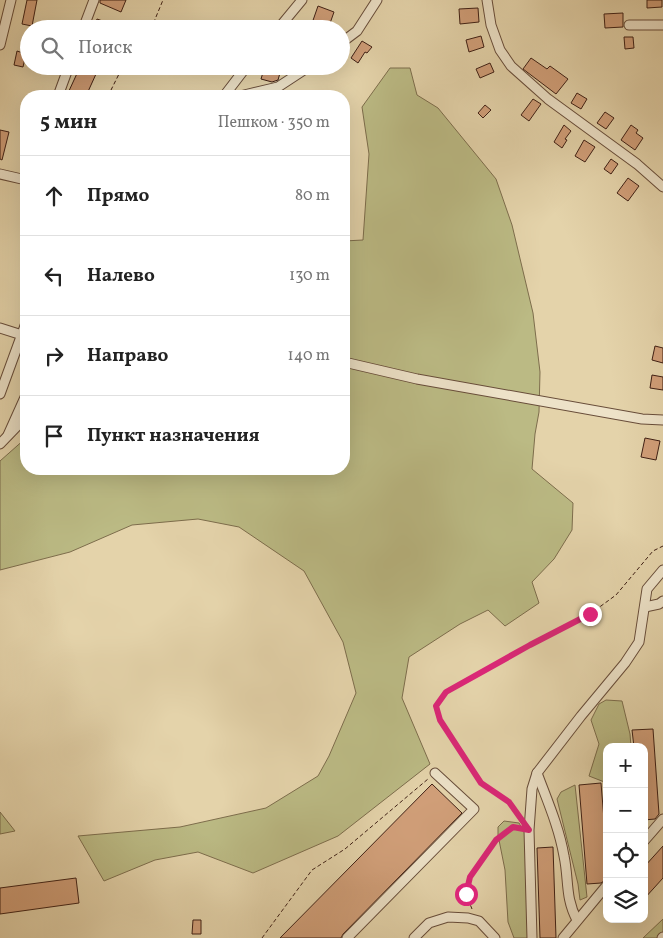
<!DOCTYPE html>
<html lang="ru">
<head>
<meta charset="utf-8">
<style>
	:root { --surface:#fff; --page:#f6f6f6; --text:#222; --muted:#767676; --line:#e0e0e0 }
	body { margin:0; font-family:Vollkorn,serif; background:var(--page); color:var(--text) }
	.controls { position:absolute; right:15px; bottom:15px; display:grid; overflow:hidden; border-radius:10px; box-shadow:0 5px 20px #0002 }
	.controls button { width:45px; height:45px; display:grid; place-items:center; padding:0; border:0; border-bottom:1px solid var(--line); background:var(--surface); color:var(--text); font:25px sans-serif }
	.stop { position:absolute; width:15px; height:15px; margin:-11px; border:4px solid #db2777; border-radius:50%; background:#fff }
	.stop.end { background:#db2777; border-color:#fff; box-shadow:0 1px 5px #0008 }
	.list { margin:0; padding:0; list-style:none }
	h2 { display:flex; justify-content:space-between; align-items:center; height:65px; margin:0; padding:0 20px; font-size:21px }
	h2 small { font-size:16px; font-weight:400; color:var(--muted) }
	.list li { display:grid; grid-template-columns:32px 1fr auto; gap:15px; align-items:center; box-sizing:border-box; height:80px; padding:0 20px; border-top:1px solid var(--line) }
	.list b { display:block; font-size:19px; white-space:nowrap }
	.list em { font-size:16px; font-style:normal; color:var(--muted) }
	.icon { flex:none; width:28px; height:28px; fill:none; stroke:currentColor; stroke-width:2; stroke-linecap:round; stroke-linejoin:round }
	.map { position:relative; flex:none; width:663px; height:938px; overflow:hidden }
	.search { position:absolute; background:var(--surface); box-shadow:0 5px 20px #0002; left:20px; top:20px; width:330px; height:55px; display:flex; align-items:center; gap:12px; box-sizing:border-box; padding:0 18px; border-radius:28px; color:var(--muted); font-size:19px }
	.panel { position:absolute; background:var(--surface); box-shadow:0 5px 20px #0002; left:20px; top:90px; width:330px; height:385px; border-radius:20px }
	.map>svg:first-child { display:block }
	.green { fill:#bbba84; stroke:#7d6d4c }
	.building { fill:#d19f79; stroke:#3f2015 }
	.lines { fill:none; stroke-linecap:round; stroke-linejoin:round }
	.minor-casing { stroke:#684d3a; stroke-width:11 }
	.path { stroke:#3f2015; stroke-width:1; stroke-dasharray:4 2.5; stroke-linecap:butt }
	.minor { stroke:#ede2c8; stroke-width:9 }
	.route { stroke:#db2777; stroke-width:6 }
</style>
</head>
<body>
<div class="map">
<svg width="663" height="938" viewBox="0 0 663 938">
	<rect width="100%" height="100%" fill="#e4d3aa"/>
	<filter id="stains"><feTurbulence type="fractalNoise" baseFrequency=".004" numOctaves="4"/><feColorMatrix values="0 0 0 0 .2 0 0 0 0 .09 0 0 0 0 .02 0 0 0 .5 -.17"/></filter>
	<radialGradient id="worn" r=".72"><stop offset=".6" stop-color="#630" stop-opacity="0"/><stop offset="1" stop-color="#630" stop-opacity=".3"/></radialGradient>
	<g class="green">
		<path d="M390,68H410L417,95L438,108L496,179L512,225L533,313L540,372L539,412L535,434L532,469L573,503L572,530L554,559L532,582L539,603L505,626L488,610L460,624L409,657L402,698L430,764L338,836L253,873L198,852L155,860L104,881L78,836L180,827L266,808L318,776L329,756L356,693L343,642L304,571L239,527L198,519L132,525L70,552L0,570V461L26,438V469H344V241L363,240L369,154L362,107Z"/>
		<path d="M606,700L622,701L630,734L631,747H607V783L589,776L599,744L591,720L599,704Z"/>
		<path d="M575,785L587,897L580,900L578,884L557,799L561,792Z"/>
		<path d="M0,812L15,831L0,834Z"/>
		<path d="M504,821L519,823L528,838L530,938H514L508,922L505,870L498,835V827Z"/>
		<path d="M663,919V938H643Z"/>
	</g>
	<g class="building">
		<path d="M27,0H37L32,26L22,24Z"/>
		<path d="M100,0H126L121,12L100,3Z"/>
		<path d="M647,0H662V7L647,8Z"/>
		<path d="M318,6L334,12L328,29H310Z"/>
		<path d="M478,8L479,22L460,24L459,9Z"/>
		<path d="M623,13V27L605,28L604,14Z"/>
		<path d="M97,19L122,28V29H93Z"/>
		<path d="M481,36L484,47L469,52L466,40Z"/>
		<path d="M624,37H633L634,48L625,49Z"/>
		<path d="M362,41L372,47L367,53L365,52L358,63L351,58Z"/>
		<path d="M17,51L26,54L23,67L14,65Z"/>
		<path d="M531,58L547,69L550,66L568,79L556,94L523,69Z"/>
		<path d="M490,63L494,72L480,78L476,69Z"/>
		<path d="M265,66H282L278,80L272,82L261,79Z"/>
		<path d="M80,67L96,74L86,96H75L68,93Z"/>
		<path d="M577,93L587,99L581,109L571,103Z"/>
		<path d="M533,99L541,104L529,121L521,115Z"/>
		<path d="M485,105L491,110L483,118L478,113Z"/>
		<path d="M605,112L614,118L606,129L597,123Z"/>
		<path d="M564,125L571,131L565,139L567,140L562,148L554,142Z"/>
		<path d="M631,125L638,130L636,133L643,138L635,150L621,140Z"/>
		<path d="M0,130L9,132L2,160L0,159Z"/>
		<path d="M584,140L595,147L585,162L575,156Z"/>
		<path d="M611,159L618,164L611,174L604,169Z"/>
		<path d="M628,178L639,186L628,201L617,193Z"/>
		<path d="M655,346L663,348V363L652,360Z"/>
		<path d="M652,375L663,377V390L650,388Z"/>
		<path d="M645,438L660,441L656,460L641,457Z"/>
		<path d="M653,729L659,814L655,819L644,820V747H634L632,730Z"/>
		<path d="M601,783L607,856V879L601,883L587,884L579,785Z"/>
		<path d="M432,784L462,813L343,934L341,938H280Z"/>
		<path d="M663,846V878L644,899V867Z"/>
		<path d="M553,847L556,938H540L537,848Z"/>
		<path d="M76,878L79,903L0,914V888Z"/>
		<path d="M193,920H201V934H192Z"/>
	</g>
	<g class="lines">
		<defs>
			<g id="minor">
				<path d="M487,0L491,25L500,50L511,66L548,99L637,164L663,187"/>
				<path d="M629,25H663"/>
				<path d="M83,29L94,0"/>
				<path d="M278,29L302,0"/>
				<path d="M341,43L357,31L377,0"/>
				<path d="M0,45L11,0"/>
				<path d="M58,96L69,66"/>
				<path d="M224,96L247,66"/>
				<path d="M240,96L278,87L310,66"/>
				<path d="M0,174L26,180"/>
				<path d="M0,328L22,335"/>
				<path d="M344,362L417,379L642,419L663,420"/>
				<path d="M0,394L26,323"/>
				<path d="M8,435L26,395"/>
				<path d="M0,444L26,417"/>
				<path d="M645,607L659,604L663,601"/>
				<path d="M537,773C547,800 559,827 564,856C569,879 565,898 577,920"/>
				<path d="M644,841L663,819"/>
				<path d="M347,938L474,809L435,773"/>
				<path d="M414,938L429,923L448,917L468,918L479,921L495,938"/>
				<path d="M532,938L529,830L532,789L537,773L581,716L625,663L639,642L647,589L663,570"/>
				<path d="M563,938L607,885"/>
				<path d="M662,938L663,937"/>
			</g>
		</defs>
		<use href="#minor" class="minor-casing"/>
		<g class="path">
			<path d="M151,29L163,0"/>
			<path d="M108,96L123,66"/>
			<path d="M521,819L509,802L481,783L440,719L436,706L446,692L530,645L590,614L616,595L653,551L663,546"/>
			<path d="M472,909L466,894L470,877L496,840L513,827L521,828"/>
			<path d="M262,938L312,870L345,849L428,779"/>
		</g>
		<use href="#minor" class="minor"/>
	</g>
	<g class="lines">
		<path class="route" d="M466,894L470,877L496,840L513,827L529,830L509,802L481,783L440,720L436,706L446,692L530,645L590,614"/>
	</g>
	<rect width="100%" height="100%" filter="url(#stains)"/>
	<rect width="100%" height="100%" fill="url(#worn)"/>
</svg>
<div class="controls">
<button>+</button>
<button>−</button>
<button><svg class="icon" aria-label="locate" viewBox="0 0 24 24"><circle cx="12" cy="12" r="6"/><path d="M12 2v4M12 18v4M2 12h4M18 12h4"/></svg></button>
<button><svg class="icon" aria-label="layers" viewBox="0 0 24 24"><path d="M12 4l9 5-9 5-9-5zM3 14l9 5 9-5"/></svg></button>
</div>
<div class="stop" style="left:466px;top:894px"></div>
<div class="stop end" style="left:590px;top:614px"></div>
<div class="search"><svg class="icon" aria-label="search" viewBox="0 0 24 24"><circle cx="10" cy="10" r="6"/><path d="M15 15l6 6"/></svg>Поиск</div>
<section class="panel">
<h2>5 мин<small>Пешком · 350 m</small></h2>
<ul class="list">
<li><svg class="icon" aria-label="ahead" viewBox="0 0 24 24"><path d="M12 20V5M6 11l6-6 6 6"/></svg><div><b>Прямо</b></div><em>80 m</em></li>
<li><svg class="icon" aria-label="left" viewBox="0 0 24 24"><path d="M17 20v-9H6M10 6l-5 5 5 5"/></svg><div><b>Налево</b></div><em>130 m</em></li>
<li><svg class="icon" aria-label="right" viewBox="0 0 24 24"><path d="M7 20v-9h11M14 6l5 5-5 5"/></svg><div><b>Направо</b></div><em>140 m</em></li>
<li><svg class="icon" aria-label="arrive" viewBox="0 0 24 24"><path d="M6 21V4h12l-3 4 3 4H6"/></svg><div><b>Пункт назначения</b></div></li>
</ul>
</section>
</div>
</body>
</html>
